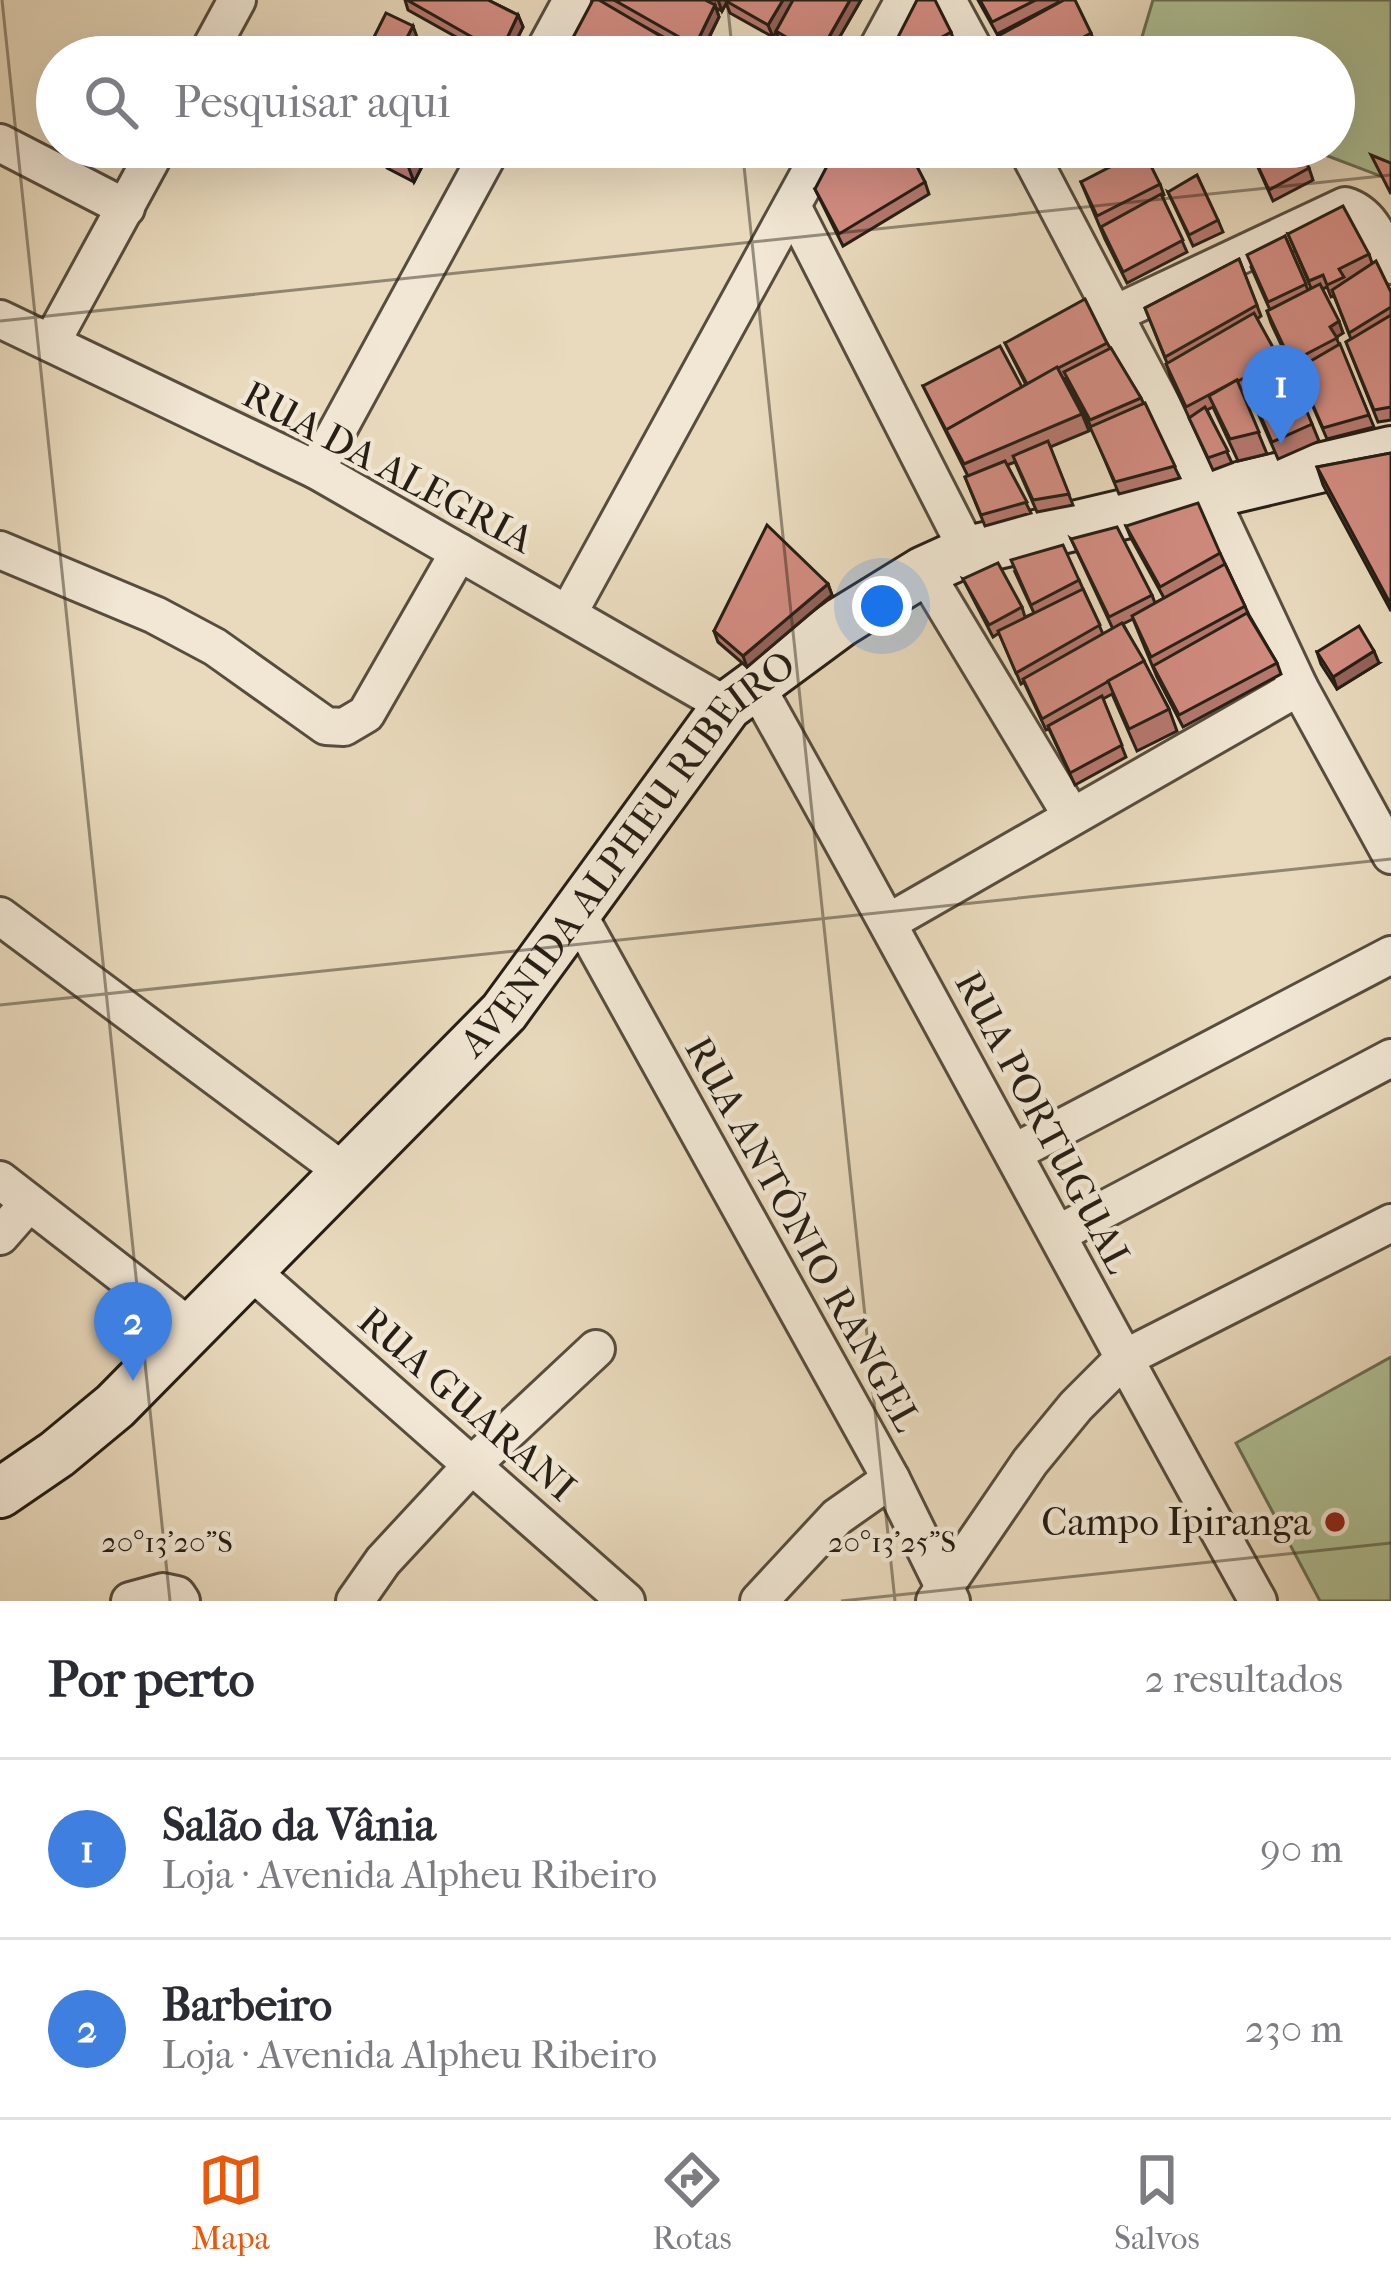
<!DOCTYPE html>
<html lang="pt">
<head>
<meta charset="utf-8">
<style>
	:root { --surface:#fff; --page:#f2f2f3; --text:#2b2b33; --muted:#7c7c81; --line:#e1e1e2; --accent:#ea580c }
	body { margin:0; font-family:"IM FELL French Canon",serif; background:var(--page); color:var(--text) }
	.you { position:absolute; left:882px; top:606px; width:42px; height:42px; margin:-30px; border:9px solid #fff; border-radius:50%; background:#1a73e8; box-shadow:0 0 0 18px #1a73e833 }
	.badge { display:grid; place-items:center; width:78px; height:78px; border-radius:50%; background:var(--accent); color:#fff; font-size:39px; font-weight:700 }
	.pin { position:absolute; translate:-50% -99px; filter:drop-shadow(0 3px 6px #0008) }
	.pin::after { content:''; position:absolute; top:63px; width:42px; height:36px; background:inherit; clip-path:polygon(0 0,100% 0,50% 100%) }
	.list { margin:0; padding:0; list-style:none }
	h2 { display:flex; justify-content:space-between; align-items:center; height:156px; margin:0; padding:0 48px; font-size:51px }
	h2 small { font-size:39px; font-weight:400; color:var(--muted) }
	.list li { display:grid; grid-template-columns:78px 1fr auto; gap:36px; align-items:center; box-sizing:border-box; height:180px; padding:0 48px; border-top:3px solid var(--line) }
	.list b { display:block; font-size:45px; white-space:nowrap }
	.list p { margin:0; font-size:39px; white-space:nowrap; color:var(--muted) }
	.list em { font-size:39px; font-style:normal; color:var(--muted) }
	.icon { flex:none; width:66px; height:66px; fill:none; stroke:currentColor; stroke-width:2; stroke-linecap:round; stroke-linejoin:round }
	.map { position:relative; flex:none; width:1391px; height:1601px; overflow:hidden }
	.search { position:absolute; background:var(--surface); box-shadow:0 12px 48px #0002; left:36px; right:36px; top:36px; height:132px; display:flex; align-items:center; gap:30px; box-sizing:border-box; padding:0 42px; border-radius:66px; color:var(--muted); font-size:45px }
	.sheet { height:516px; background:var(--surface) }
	nav { display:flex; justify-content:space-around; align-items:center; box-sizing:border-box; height:168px; border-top:3px solid var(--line); background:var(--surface); font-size:33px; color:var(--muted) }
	nav a { display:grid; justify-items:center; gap:6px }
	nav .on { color:var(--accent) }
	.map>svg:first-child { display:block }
	.green { fill:#afc196; stroke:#6a7055; stroke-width:3 }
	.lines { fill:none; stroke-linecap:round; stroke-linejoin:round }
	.street-casing { stroke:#574d3e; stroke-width:42 }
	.secondary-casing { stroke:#261e14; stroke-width:54 }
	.street { stroke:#f1e7d4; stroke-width:36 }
	.secondary { stroke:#f1e7d4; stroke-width:48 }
	.wall { fill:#b5786f; stroke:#261e14; stroke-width:3 }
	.shaded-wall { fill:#93625a; stroke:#261e14; stroke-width:3 }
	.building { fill:#d28c81; stroke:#261e14; stroke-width:3 }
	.ticks { fill:none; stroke:#261e14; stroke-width:3; stroke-opacity:0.45 }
	.poi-dot { fill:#8f2418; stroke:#f1e7d4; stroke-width:4.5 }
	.labels { text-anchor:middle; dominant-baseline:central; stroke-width:9; stroke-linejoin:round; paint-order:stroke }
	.street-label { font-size:39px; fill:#261e14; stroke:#f1e7d4 }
	.poi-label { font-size:39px; fill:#261e14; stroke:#f1e7d4; text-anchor:end }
	.ticks-label { font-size:30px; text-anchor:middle; fill:#261e14; stroke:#f1e7d4; stroke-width:9; stroke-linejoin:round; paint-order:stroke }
</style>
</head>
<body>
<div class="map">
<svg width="1391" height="1601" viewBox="0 0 1391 1601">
	<rect width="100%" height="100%" fill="#e9dabd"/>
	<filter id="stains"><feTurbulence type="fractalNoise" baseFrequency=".00167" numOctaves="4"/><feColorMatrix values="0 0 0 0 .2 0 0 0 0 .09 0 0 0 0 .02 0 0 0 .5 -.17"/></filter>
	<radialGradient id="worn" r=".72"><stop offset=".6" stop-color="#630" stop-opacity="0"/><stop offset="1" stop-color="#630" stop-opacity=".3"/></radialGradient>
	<g class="green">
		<path d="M1153,0H1391V180L1304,147H1334V57H1136Z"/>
		<path d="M1391,1357V1601H1320L1236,1443Z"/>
	</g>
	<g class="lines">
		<defs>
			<g id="street">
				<path d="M947,0L978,57"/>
				<path d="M206,57L237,0"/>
				<path d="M541,57L572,0"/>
				<path d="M873,57L904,0"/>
				<path d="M0,143L126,208"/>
				<path d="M1026,147L1208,493L1299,687L1391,855"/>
				<path d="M792,206L968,551"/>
				<path d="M1115,314L1345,206C1372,214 1380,241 1391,265"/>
				<path d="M0,319L316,470L727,706"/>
				<path d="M51,343L158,147"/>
				<path d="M316,470L492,147"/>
				<path d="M0,550L155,615L215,647L326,726L344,727L366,714L459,552"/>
				<path d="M924,571L1071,815"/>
				<path d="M569,612L824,147"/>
				<path d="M755,684C926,988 1088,1297 1258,1601"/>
				<path d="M576,911L891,1479L951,1601"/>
				<path d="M0,916L344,1172"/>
				<path d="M889,922L1299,687"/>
				<path d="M1015,1152L1391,955"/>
				<path d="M0,1180L192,1329"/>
				<path d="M1058,1234L1391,1058"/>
				<path d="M0,1236L29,1203"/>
				<path d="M251,1271L626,1601"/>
				<path d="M130,1601L163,1592L177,1595L181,1601"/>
				<path d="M355,1601L383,1561L473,1464L596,1349"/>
				<path d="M759,1601L837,1517L891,1479"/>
				<path d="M935,1601L1030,1462L1076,1406L1123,1359L1391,1223"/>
			</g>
			<g id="secondary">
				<path id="s1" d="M0,1493L57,1454L115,1406L504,1012L727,706L841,622L924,571L968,551L1391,451"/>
			</g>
		</defs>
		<use href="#street" class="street-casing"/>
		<use href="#secondary" class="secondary-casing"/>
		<use href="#street" class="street"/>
		<use href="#secondary" class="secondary"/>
	</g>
	<g class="wall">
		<path d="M405,0H488L518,15L523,27L508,57H492L408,10Z"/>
		<path d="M602,0H861L828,57H805L780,42L776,31L773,37L730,13L726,3L722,11L716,8L719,17L700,57L636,22L692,57H565L572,53L569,45L602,2Z"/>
		<path d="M978,0H1058L1059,2L997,34Z"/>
		<path d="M951,32L955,44L952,46L958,57H906Z"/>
		<path d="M1091,33L1095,45L1093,46L1098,57H1006L998,36Z"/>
		<path d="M345,147H372L367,158Z"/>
		<path d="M380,147H432L414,182L387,168Z"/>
		<path d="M1249,147L1309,168L1313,180L1273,201Z"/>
		<path d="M925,182L929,194L843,246L815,189Z"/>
		<path d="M1081,182L1160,184L1164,195L1162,196L1187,252L1127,283L1105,239Z"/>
		<path d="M1168,192L1218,220L1223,232L1193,246Z"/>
		<path d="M1288,234L1369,254L1372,263L1391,292V420L1378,422L1346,342L1351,339L1334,296L1331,297L1327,287L1322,289L1343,333L1336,337L1374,427L1327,439L1298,372L1295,374L1271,323L1267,311L1270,310L1251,267L1285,236L1308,290L1311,288Z"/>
		<path d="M1239,259L1261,316L1257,319L1312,424L1319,441L1278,459L1248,390L1242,393L1267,454L1238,461L1213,407L1207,410L1232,463L1213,470L1170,376L1167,363L1145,308Z"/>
		<path d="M1005,343H1107L1141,398L1180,478L1119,494L1091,427L1066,378L1063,379L1082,414L1089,431L1050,447L1073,505L1037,512L1015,462L1007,465L1031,513L985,526L965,477L968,476L923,386L1022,387L1026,385Z"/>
		<path d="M1391,453V611L1323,485L1317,467Z"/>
		<path d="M1126,526L1220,553L1249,615L1277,663L1281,674L1183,727L1157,677L1133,619L1123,624L1169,709L1177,731L1137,751L1112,694L1103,699L1126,757L1075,785L1049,729L1046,730L1024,682L1021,684L999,633L993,637L963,579L1022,607L1025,617L1034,613L1015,572L1079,580L1103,634L1113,629L1071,539L1152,595L1155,603L1164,598L1131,538Z"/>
		<path d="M828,584L832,595L747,667L718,642L714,631Z"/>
		<path d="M1317,652L1379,663L1337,689L1321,664Z"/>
	</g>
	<g class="shaded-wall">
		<path d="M718,0H728L722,11Z"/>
		<path d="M783,0H794L773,37L768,25Z"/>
		<path d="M850,0H861L828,57H818Z"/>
		<path d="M715,5L719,17L699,57L695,46Z"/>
		<path d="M518,15L523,27L508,57H502L500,53Z"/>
		<path d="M413,26L421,48L416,57H402L400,51Z"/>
		<path d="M363,147H372L367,158Z"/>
		<path d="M413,147H432L414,182L406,160Z"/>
		<path d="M1339,321L1343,333L1334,339L1330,327Z"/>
		<path d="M828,584L832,595L747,667L743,656Z"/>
		<path d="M1374,651L1379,663L1337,689L1333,677Z"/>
	</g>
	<g class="building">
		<path d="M407,0H488L518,15L500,53Z"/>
		<path d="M593,0H599L691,54L689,57H590L569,45Z"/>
		<path d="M614,0H705L715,5L695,46Z"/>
		<path d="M726,0H783L768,25L726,1Z"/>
		<path d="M793,0H850L818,56L776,31Z"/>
		<path d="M917,0H935L951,32L906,57L898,37Z"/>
		<path d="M980,0H1036L992,22Z"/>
		<path d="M1064,0H1075L1091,33L1048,57H1008L998,36Z"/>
		<path d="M386,13L413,26L400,51L412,57H364Z"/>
		<path d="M434,39L460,52L458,57H425Z"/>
		<path d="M950,41L958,57H922Z"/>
		<path d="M1091,43L1098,57H1066Z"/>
		<path d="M381,147H413L406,160Z"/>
		<path d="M837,147H907L925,182L839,234L815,189Z"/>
		<path d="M1249,147H1298L1309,168L1269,190Z"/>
		<path d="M1143,150L1160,184L1097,216L1081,182Z"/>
		<path d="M1371,155L1391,163V194Z"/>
		<path d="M1197,175L1218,220L1189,235L1168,192Z"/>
		<path d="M1161,194L1183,240L1123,272L1101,227Z"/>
		<path d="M1343,206L1369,254L1339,269L1344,277L1327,285L1323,275L1309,281L1288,234Z"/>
		<path d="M1285,236L1306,284L1268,302L1247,255Z"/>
		<path d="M1239,259L1257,305L1165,357L1145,308Z"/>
		<path d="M1376,261L1391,292V307L1349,333L1332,290Z"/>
		<path d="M1320,284L1339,321L1330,327L1337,338L1291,362L1267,311Z"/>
		<path d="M1085,299L1107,343L1027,384L1005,343Z"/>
		<path d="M1254,313L1280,360L1238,381L1237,380L1186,407L1166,364Z"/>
		<path d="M1391,315V407L1374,410L1346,342Z"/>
		<path d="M1340,344L1369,415L1323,428L1297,369Z"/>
		<path d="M1000,346L1022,387L946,430L923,386Z"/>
		<path d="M1111,348L1141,398L1090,420L1064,372Z"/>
		<path d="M1286,361L1312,424L1272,442L1247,385Z"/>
		<path d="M1057,367L1082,414L964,464L946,430Z"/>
		<path d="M1237,380L1259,432L1230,439L1209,396Z"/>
		<path d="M1145,403L1175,466L1115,482L1090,427Z"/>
		<path d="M1205,407L1228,451L1208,458L1189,418Z"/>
		<path d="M1048,441L1069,494L1033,500L1013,456Z"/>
		<path d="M1391,453V605L1317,467Z"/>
		<path d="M1005,461L1027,502L981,515L965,477Z"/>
		<path d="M1198,503L1220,553L1160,587L1126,526Z"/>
		<path d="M767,525L828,584L743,656L714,631Z"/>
		<path d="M1117,527L1152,595L1109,617L1071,539Z"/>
		<path d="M1063,545L1079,580L1031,605L1011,560Z"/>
		<path d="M998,563L1022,607L989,625L963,579Z"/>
		<path d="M1225,564L1245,606L1151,657L1132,616Z"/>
		<path d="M1083,589L1100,625L1016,673L998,631Z"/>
		<path d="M1247,613L1277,663L1179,715L1153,666Z"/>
		<path d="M1122,623L1145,662L1144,661L1042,719L1023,679Z"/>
		<path d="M1359,626L1374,651L1333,677L1317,652Z"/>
		<path d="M1144,661L1169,709L1129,729L1108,681Z"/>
		<path d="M1102,696L1122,745L1070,773L1048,726Z"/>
	</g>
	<path class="ticks" d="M2,0L170,1601M727,0L733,57M742,147L895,1601M0,321L1391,175M0,1005L1391,859M841,1601L1391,1543"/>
	<circle class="poi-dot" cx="1335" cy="1522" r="12"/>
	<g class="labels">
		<g class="street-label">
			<text transform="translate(388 467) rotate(28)">RUA DA ALEGRIA</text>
			<text stroke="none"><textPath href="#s1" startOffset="900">AVENIDA ALPHEU RIBEIRO</textPath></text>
			<text transform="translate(1044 1122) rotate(62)">RUA PORTUGUAL</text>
			<text transform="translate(803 1234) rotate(61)">RUA ANTÔNIO RANGEL</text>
			<text transform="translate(467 1404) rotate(41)">RUA GUARANI</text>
		</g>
		<g class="poi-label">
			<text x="1311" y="1522">Campo Ipiranga</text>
		</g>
	</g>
	<g class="ticks-label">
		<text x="167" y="1552">20°13'20"S</text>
		<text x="892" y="1552">20°13'25"S</text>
	</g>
	<rect width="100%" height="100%" filter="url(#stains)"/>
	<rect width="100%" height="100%" fill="url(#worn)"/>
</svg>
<div class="you"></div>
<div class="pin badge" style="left:1281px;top:444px;background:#3f7fe0">1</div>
<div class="pin badge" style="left:133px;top:1381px;background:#3f7fe0">2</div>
<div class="search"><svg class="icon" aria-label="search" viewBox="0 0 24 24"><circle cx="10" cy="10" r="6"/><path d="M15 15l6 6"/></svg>Pesquisar aqui</div>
</div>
<section class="sheet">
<h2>Por perto<small>2 resultados</small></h2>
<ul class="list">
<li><span class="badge" style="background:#3f7fe0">1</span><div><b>Salão da Vânia</b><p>Loja · Avenida Alpheu Ribeiro</p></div><em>90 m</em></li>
<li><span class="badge" style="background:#3f7fe0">2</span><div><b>Barbeiro</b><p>Loja · Avenida Alpheu Ribeiro</p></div><em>230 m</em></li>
</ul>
</section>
<nav>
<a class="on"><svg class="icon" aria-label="map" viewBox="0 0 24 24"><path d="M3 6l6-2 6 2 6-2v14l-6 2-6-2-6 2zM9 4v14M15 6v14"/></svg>Mapa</a>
<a><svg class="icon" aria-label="directions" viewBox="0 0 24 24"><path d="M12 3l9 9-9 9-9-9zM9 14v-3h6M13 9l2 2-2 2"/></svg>Rotas</a>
<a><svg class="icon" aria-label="saved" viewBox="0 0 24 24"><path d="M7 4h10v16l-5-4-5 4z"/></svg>Salvos</a>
</nav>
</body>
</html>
